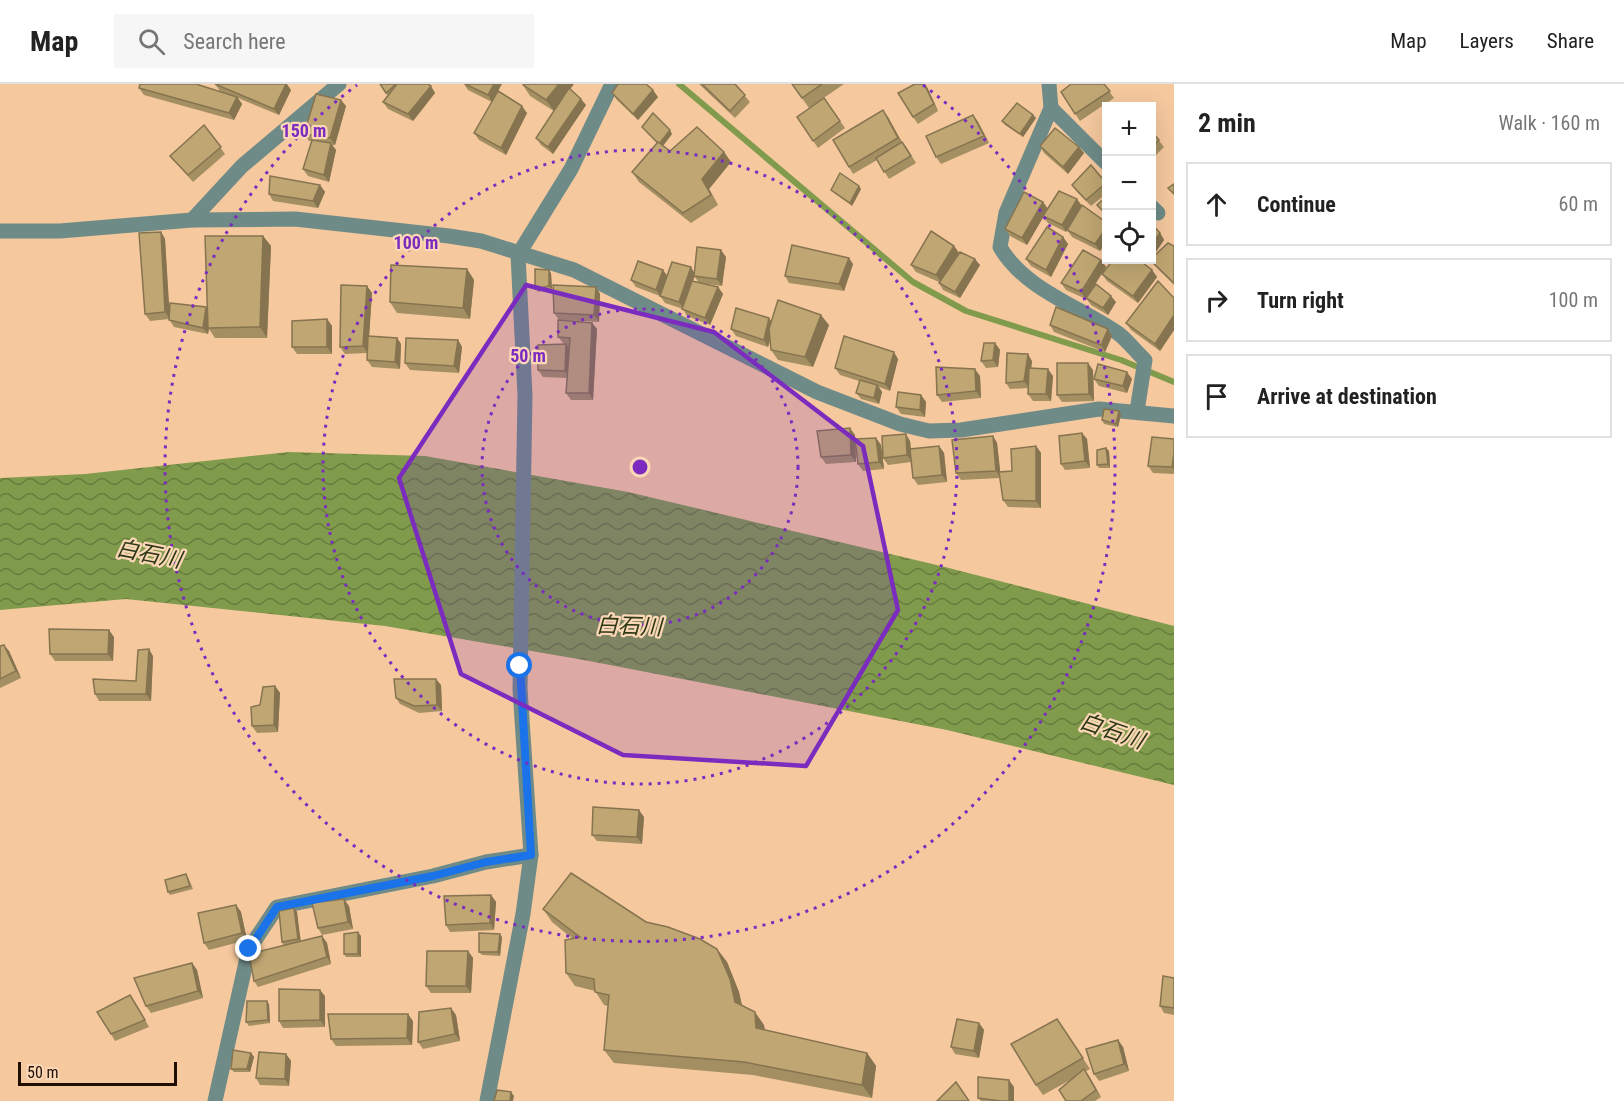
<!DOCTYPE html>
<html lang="en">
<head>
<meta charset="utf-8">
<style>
	:root { --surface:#fff; --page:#f6f6f6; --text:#222; --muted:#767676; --line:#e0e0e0 }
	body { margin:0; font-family:"Roboto Condensed","Noto Sans JP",sans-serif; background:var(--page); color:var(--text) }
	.controls { position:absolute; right:18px; top:18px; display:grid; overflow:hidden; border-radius:0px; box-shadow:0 6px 24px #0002 }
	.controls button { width:54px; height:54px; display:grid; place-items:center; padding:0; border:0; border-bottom:2px solid var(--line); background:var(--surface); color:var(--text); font:30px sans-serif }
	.scale { position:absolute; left:18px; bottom:15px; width:159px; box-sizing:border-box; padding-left:6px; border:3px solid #1e0f02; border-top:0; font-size:16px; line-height:21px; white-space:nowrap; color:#1e0f02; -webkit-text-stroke:4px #fbd7b6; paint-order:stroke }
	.stop { position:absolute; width:18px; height:18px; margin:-14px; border:4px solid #1a73e8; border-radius:50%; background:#fff }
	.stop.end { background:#1a73e8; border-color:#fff; box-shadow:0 2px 6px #0008 }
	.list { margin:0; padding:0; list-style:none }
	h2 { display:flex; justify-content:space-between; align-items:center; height:78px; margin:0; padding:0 24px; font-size:26px }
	h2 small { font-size:20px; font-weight:400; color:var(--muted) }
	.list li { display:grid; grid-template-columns:39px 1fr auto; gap:18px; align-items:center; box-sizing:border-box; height:84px; margin:0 12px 12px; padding:0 12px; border:2px solid var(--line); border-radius:0px }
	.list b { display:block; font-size:22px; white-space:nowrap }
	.list em { font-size:20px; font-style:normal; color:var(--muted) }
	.icon { flex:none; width:33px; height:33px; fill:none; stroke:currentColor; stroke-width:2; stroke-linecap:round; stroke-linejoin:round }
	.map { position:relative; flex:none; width:1174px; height:1017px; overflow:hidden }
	header { display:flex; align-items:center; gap:36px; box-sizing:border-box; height:84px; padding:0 30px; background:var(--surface); border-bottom:2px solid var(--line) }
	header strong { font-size:28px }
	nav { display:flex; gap:33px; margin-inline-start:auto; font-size:21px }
	.search { width:420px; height:54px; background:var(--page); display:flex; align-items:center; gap:15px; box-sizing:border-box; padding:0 21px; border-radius:0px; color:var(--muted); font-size:22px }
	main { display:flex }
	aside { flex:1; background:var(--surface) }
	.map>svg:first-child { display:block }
	.water { fill:url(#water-waves) }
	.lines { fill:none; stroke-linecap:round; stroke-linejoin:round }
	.stream { stroke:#809b4c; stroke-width:6 }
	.minor { stroke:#6e8b87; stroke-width:15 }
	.wall { fill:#a48f62; fill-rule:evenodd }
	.shaded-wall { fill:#867450 }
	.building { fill:#bfa672; stroke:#867450; stroke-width:1.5 }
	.route { stroke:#1a73e8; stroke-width:8 }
	.marked { fill:#7b2cbf; fill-opacity:0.2; stroke:#7b2cbf; stroke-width:4.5; stroke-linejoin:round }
	.ring { fill:none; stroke:#7b2cbf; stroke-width:3; stroke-dasharray:3 6 }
	.labels { text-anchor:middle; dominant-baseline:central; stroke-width:4.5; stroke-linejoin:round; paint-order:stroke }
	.water-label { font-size:22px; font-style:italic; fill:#2d3816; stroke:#fbd7b6 }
	.centre { fill:#7b2cbf; stroke:#fbd7b6; stroke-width:3 }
	.ring-label { font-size:18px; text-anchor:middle; font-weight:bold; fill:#7b2cbf; stroke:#fbd7b6; stroke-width:4.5; stroke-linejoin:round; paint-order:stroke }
</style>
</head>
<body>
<header>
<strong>Map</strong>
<div class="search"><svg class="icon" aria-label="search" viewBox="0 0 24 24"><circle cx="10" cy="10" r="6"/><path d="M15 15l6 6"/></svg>Search here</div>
<nav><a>Map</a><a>Layers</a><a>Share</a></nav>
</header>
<main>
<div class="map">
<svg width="1174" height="1017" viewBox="0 0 1174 1017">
	<defs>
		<pattern id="water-waves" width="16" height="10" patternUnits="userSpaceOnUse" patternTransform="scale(1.5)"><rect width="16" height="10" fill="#809b4c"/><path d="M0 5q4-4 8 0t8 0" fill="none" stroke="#687d3d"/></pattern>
	</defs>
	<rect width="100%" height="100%" fill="#f5c89e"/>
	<path class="water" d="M289,368L425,372L628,408L941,482L1174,542V701L947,646L584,576L385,542L126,515L0,526V394L85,390Z"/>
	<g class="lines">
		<path class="stream" d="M679,0L913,198L966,227L1121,276L1174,298"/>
		<g class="minor">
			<path d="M1049,0L1051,24L1006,129L1000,163C1025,206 1079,222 1119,250C1128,257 1136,268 1145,276L1137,327"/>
			<path d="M1051,24L1106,79"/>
			<path d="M1152,123L1158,129"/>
			<path d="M192,136L242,82L339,0"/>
			<path d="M0,147H60L192,136L295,135L449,152L481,157L574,186L817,308L900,340L929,347L961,346L1099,325L1174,332"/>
			<path d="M215,1017L249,865L277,823L433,792L486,778L531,771"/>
			<path d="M487,1017L523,830L531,771L520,605L525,311L518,171L571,85L612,0"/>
		</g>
	</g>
	<g class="wall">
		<path d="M215,0L291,6L279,31L238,14L242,20L234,36L144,11L139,4L230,11L220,7Z"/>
		<path d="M380,0H428L435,9L413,37L388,25L383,18L388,12Z"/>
		<path d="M464,0L499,7L527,29L506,71L479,56L474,49L492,18L468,6Z"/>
		<path d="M699,0H735L750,18L735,34Z"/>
		<path d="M792,0H844L809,24Z"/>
		<path d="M1104,0L1114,14L1080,37L1061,8Z"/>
		<path d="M523,1L570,5L586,21L553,70L541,61L536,54L558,21L554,27L530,12Z"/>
		<path d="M927,3L938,27L918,40L913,33Z"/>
		<path d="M612,9L658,13L638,36L617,16Z"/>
		<path d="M824,14L845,44L818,64L797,33Z"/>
		<path d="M346,22L335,61H332L336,66L329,98L308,92L303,85L312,57H309L304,50Z"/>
		<path d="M973,31L978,38L989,59L941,80L936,73Z"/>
		<path d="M1033,31L1036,34L1023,53L1005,41L1002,37Z"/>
		<path d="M888,33L902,58L907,64L916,79L889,95L877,76L853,90L849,83Z"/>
		<path d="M204,41L225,70L193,98L170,72Z"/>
		<path d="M642,43L672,50L663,62L670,67L724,68L731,78L709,105L718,121L691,139L639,98L632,88L657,59Z"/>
		<path d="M1152,48L1164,63L1152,75Z"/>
		<path d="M1040,62L1079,63L1084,69L1068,90L1044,69Z"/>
		<path d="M1091,81L1107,100V109L1091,122L1077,108L1072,101Z"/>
		<path d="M320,101L325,108L318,124L273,117L269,110Z"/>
		<path d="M861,105L852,122L834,109L831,106Z"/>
		<path d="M1043,118L1048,125L1082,122L1107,139V157L1100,167L1072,153L1067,146L1070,142L1066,148L1048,139L1043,133L1027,161L1010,152L1005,145Z"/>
		<path d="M161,148L165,155L169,229L206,223L207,226L263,152L271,162L267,254H215L209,245L208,250L174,243L169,235L150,237L145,230Z"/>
		<path d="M1160,149L1164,156L1152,173L1174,162V201L1155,182L1150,176Z"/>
		<path d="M1063,153L1068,160L1051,193L1031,182L1026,175Z"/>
		<path d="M954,162L959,169L980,181L960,214L943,206L939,199V198L916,188L911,181Z"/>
		<path d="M726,173L722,202L699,199L718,203L723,210L710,241L687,232L683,225L665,219L660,212L636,203L631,196L663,186L667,192L694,188ZM695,193L699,199L693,197Z"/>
		<path d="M1101,176L1106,183L1087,212L1116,218L1108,231L1091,221L1086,214V215L1066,206L1061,199Z"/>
		<path d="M853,180L844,207L789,199L785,192Z"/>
		<path d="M467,185L474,196L470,235L397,229L390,218Z"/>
		<path d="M1152,186L1157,193L1138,219L1107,197L1102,190Z"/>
		<path d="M551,189L552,205L538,208L535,205Z"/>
		<path d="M367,202L372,209L369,252L397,254L401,260L400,285L372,283L367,276V269L345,270L340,263Z"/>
		<path d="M596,203L600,210L599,238L559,236L554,229Z"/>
		<path d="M1174,214V246L1160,267L1131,246L1126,239Z"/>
		<path d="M327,235L332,242V270H297L292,263Z"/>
		<path d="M771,238L829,241L813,283L778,276L771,266L770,256L768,263L736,252L731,245Z"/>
		<path d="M592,239L597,245L593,316H571L566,309L567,294L543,293L538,286L566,260L563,259L558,253Z"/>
		<path d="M1050,241L1108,245L1112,252L1105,268L1054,248Z"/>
		<path d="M458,256L462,263L459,289L410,286L405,279Z"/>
		<path d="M995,259L1000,266L998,283L986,284L981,277Z"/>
		<path d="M898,275L890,307L879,303L882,308L879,320L861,315L856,309L859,297L840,291L835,284Z"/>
		<path d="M1032,277L1031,285L1053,292L1051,317H1033L1028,310V304L1010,305L1006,299Z"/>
		<path d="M1093,286L1094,317L1062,318L1057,311Z"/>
		<path d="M980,292L981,314L942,318L937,311Z"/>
		<path d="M1094,295H1132L1127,309L1099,302Z"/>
		<path d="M921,311L926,318L925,333L901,330L896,323Z"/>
		<path d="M1121,331L1118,343L1104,340L1102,336Z"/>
		<path d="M1082,349L1087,355L1090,384L1065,386L1061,380Z"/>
		<path d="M855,351L856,378L826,380L821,373Z"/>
		<path d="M993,352L997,359L1000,388L1012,387L1036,362L1041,369V424L1008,423L1003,416L1000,394L961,396L956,389Z"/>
		<path d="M876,354L881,361L884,385L863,387L858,380Z"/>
		<path d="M1174,355V390L1153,389L1148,382Z"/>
		<path d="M910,357L911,365L939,362L944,369L947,398L918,401L913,394L911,378L888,381L883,374Z"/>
		<path d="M1106,364L1109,367L1110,384H1099L1097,381Z"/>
		<path d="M114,553L113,577H55L50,570Z"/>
		<path d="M0,562L9,567L21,594L0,604Z"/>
		<path d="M153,572L151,617H99L95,610L136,597Z"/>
		<path d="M441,601L442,627L419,629L400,620L396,614Z"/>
		<path d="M275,602L280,609L278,648L257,649L252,642L260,621Z"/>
		<path d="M644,733L642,760L597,757L592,751Z"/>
		<path d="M188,793L193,805L170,811L168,808Z"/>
		<path d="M491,811L496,818L494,846L450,848L446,841Z"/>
		<path d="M236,821L241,828L247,856L209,866L204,859Z"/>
		<path d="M349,822L353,845L322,851L318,844Z"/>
		<path d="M294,824L297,828L300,858L322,852L327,859L331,880L258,903L254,897L284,862L282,858Z"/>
		<path d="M543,825L646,838L717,865L727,878L739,908L742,921L764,941L765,946L867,969L876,982L872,1014L753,991L614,979L604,966L608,922L604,921L595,907L575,902L566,889L573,855L552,838Z"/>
		<path d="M361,852V873H346L344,870Z"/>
		<path d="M502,853L500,872L482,871L479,868Z"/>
		<path d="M468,867L473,874L471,909H431L426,902Z"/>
		<path d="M192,879L197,886L203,914L151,929L146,922Z"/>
		<path d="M1174,894V931L1164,929L1160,922Z"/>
		<path d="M325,912V943L283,944L279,937Z"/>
		<path d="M135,918L149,943L115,957L111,950Z"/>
		<path d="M269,920L270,939L249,942L246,938Z"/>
		<path d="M456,931L460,957L423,965L418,958Z"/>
		<path d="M1057,935L1090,985L1086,987L1101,1013L1095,1017H1066L1072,995L1043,1011L1036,1001Z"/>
		<path d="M413,937L412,961L336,962L331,955Z"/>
		<path d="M979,939L984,946L979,974L955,970L951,963Z"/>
		<path d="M1118,956L1123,963L1129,987L1099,997L1094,990Z"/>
		<path d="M251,969L254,973L250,988H234L231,985Z"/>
		<path d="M286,970L291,977L289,1002L260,1001L256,994Z"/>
		<path d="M1014,1003V1017H981L978,1014Z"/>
	</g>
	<g class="shaded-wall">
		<path d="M286,0H287L291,6L279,31L274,25Z"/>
		<path d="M494,0H502L492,18L488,11Z"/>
		<path d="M559,0H574L554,27L546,16Z"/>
		<path d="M924,0L927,3L938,27L934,20Z"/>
		<path d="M431,2L435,9L413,37L408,30Z"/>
		<path d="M653,6L658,13L638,36L633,30Z"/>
		<path d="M237,13L242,20L234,36L229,29Z"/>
		<path d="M581,15L586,21L553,70L548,63Z"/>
		<path d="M341,16L346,22L335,61L330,54Z"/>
		<path d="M522,22L527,29L506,71L501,64Z"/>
		<path d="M883,26L888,33L903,61L898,54Z"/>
		<path d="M973,31L978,38L989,59L984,52Z"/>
		<path d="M1033,31L1036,34L1023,53L1020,50Z"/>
		<path d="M670,46L672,50L661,64L659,60Z"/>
		<path d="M331,59L336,66L329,98L324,91Z"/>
		<path d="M1079,63L1084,69L1068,90L1063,83Z"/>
		<path d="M724,68L731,78L709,105L718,121L702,95Z"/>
		<path d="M320,101L325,108L318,124L313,117Z"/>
		<path d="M859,102L861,105L852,122L850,119Z"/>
		<path d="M1077,115L1082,122L1066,148L1062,141Z"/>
		<path d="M1043,118L1048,125L1027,161L1022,154Z"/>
		<path d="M1107,143V157L1100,167L1095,160Z"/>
		<path d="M161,148L165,155L170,235L165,228Z"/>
		<path d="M1160,149L1164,156L1152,174V160Z"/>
		<path d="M263,152L271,162L267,254L260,243Z"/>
		<path d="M1063,153L1068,160L1051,193L1046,186Z"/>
		<path d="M954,162L959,169L941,198L936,191Z"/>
		<path d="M721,166L726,173L722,202L717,195Z"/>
		<path d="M849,174L853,180L844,207L839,200Z"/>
		<path d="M975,175L980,181L960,214L955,208Z"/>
		<path d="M1101,176L1106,183L1086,215L1081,208Z"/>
		<path d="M691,183L695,190L684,225L679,218Z"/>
		<path d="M467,185L474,196L470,235L463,224Z"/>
		<path d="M549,186L551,189L552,205L549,202Z"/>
		<path d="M663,186L668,193L661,213L656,206Z"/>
		<path d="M1152,186L1157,193L1138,219L1133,212Z"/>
		<path d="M367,202L372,209L368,269L363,262Z"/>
		<path d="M596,203L600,210L599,238L594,231Z"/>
		<path d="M718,203L723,210L710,241L705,234Z"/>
		<path d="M1111,212L1116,218L1108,231L1103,224Z"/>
		<path d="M206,223L210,230L208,244L209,245L208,250L203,244Z"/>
		<path d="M821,231L829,241L813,283L805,273Z"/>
		<path d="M1174,231V246L1160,267L1155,260Z"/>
		<path d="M769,234L774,241L768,263L764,256Z"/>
		<path d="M327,235L332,242V270L327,263Z"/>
		<path d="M592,239L597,245L593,316L589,309Z"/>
		<path d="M1108,245L1112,252L1105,268L1101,261Z"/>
		<path d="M397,254L401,260L400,285L395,278Z"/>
		<path d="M458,256L462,263L459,289L454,282Z"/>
		<path d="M995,259L1000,266L998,283L993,276Z"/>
		<path d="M566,260L571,267L570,294L565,287Z"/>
		<path d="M894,268L898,275L890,307L885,300Z"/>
		<path d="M1028,270L1032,277L1029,304L1024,297Z"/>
		<path d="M1088,279L1093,286L1094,317L1089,310Z"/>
		<path d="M975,285L980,292L981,314L976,307Z"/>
		<path d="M1048,285L1053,292L1051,317L1046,310Z"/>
		<path d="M1127,288L1132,295L1127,309L1123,302Z"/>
		<path d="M877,301L882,308L879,320L874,314Z"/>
		<path d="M921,311L926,318L925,333L920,326Z"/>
		<path d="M1119,327L1121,331L1118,343L1116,340Z"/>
		<path d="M850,344L855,351L856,378L851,371Z"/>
		<path d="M1082,349L1087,355L1090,384L1085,377Z"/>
		<path d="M906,350L910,357L912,378L907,371Z"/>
		<path d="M993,352L997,359L1001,394L996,387Z"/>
		<path d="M876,354L881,361L884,385L879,378Z"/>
		<path d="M939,362L944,369L947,398L942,391Z"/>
		<path d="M1036,362L1041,369V424L1036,417Z"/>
		<path d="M1106,364L1109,367L1110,384L1108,380Z"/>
		<path d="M1174,369V386L1172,383Z"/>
		<path d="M109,546L114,553L113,577L108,570Z"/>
		<path d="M4,561L9,567L21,594L16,587Z"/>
		<path d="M149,565L153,572L151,617L146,610Z"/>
		<path d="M436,595L441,601L442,627L437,621Z"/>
		<path d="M275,602L280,609L278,648L274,641Z"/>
		<path d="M639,726L644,733L642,760L637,753Z"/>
		<path d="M491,811L496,818L494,846L490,839Z"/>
		<path d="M344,815L349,822L353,845L348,838Z"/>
		<path d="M236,821L241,828L247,856L242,849Z"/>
		<path d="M294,824L297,828L301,859L298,855Z"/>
		<path d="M358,848L361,852V873L358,870Z"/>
		<path d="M500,850L502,853L500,872L498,868Z"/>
		<path d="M322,852L327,859L331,880L327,873Z"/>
		<path d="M717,865L727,878L739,908L744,931L735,918Z"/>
		<path d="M468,867L473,874L471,909L466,902Z"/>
		<path d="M192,879L197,886L203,914L198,907Z"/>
		<path d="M320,906L325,912V943L320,936Z"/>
		<path d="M267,917L269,920L270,939L268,936Z"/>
		<path d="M451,924L456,931L460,957L455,950Z"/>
		<path d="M755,928L764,941L766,958L756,944Z"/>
		<path d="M408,930L413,937L412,961L407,954Z"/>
		<path d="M979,939L984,946L979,974L974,967Z"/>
		<path d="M1118,956L1123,963L1129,987L1124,980Z"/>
		<path d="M251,969L254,973L250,988L247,985Z"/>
		<path d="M867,969L876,982L872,1014L862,1001Z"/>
		<path d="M286,970L291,977L289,1002L285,995Z"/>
		<path d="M1084,985L1089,992L1101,1013L1096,1006Z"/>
		<path d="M1009,996L1014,1003V1017H1009Z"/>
		<path d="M511,1008L514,1012L513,1017H510Z"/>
	</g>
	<g class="building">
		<path d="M140,0H196L237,13L229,29L139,4Z"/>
		<path d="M215,0H286L274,25Z"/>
		<path d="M380,0H396L386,9Z"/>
		<path d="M397,0H428L431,2L408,30L383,18Z"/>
		<path d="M465,0H494L488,11Z"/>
		<path d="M524,0H559L546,16L523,1Z"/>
		<path d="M618,0H646L653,6L633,30L612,9Z"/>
		<path d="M702,0H735L745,11L730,27Z"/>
		<path d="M792,0H822L802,14Z"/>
		<path d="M915,0H924L934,20L913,33L898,9Z"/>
		<path d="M1071,0H1104L1110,7L1075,30L1061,8Z"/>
		<path d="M569,4L581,15L548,63L536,54Z"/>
		<path d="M498,7L522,22L501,64L474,49Z"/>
		<path d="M316,10L341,16L330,54L304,50Z"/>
		<path d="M824,14L840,37L813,57L797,33Z"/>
		<path d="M1017,19L1033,31L1020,50L1002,37Z"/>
		<path d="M883,26L898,54L849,83L833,56Z"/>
		<path d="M653,29L670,46L659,60L642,43Z"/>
		<path d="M973,31L984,52L936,73L926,52Z"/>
		<path d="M204,41L221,63L188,91L170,72Z"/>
		<path d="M697,43L724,68L702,95L711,111L683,129L632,88L658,58L670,67Z"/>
		<path d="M1055,44L1079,63L1063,83L1040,62Z"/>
		<path d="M1152,48L1159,56L1152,63Z"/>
		<path d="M312,56L331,59L324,91L303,85Z"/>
		<path d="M902,58L911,72L884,88L876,74Z"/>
		<path d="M1091,81L1106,99L1086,116L1072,101Z"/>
		<path d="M840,89L859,102L850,119L831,106Z"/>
		<path d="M270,92L320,101L313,117L269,110Z"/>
		<path d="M1174,100V110L1168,104Z"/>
		<path d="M1059,107L1077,115L1062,141L1043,132Z"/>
		<path d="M1024,108L1043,118L1022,154L1005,145Z"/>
		<path d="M1107,112V131L1097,121Z"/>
		<path d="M1082,121L1107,139V143L1095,160L1067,146Z"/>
		<path d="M1152,140L1160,149L1152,160Z"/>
		<path d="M1047,143L1063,153L1046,186L1026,175Z"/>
		<path d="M931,147L954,162L936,191L911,181Z"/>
		<path d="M161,148L165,228L145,230L139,149Z"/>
		<path d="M205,152H263L260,243L208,244Z"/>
		<path d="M1168,159L1174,162V199L1150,176H1152V174Z"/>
		<path d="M792,161L849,174L839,200L785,192Z"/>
		<path d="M697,163L721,166L717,195L694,192Z"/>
		<path d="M1083,166L1101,176L1081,208L1061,199Z"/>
		<path d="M960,168L975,175L955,208L939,199Z"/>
		<path d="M1113,176H1139L1152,186L1133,212L1102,190Z"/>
		<path d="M638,177L663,186L656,206L631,196Z"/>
		<path d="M672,178L691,183L679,218L660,212Z"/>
		<path d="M391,181L467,185L463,224L390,218Z"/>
		<path d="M535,185L549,186V202L535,205Z"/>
		<path d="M692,197L718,203L705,234L682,225Z"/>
		<path d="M1158,197L1174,214V231L1155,260L1126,239Z"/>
		<path d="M1096,200L1111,212L1103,224L1086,214Z"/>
		<path d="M341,201L367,202L363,262L340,263Z"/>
		<path d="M553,201L596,203L594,231L554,229Z"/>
		<path d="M778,216L821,231L805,273L771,266L769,245Z"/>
		<path d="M170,219L206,223L203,244L169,236Z"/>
		<path d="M1056,223L1108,245L1101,261L1050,241Z"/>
		<path d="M736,224L769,234L764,256L731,245Z"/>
		<path d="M327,235V263H292V237Z"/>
		<path d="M558,236L592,239L589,309H566L570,254L558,253Z"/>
		<path d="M368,252L397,254L395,278L367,276Z"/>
		<path d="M844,252L894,268L885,300L835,284Z"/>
		<path d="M406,254L458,256L454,282L405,279Z"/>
		<path d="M984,259H995L993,276L981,277Z"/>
		<path d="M566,260L565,287L538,286V261Z"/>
		<path d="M1007,269L1028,270L1024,297L1006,299Z"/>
		<path d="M1057,279H1088L1089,310L1057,311Z"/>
		<path d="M1098,280L1127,288L1123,302L1094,295Z"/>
		<path d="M936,283L975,285L976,307L937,311Z"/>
		<path d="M1029,284L1048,285L1046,310H1028Z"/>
		<path d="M860,296L877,301L874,314L856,309Z"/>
		<path d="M898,308L921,311L920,326L896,323Z"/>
		<path d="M1104,325L1119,327L1116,340L1102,336Z"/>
		<path d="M850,344L851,371L821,373L817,347Z"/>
		<path d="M1082,349L1085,377L1061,380L1059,352Z"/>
		<path d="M906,350L907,371L883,374L882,352Z"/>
		<path d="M993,352L996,387L956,389L952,356Z"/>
		<path d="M1152,353L1174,355V369L1172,383L1148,382Z"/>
		<path d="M876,354L879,378L858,380L855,355Z"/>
		<path d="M939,362L942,391L913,394L910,365Z"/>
		<path d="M1036,362V417L1003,416L999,388L1012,387L1011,365Z"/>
		<path d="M1106,364L1108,380L1097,381V366Z"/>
		<path d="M49,545L109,546L108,570H50Z"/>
		<path d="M4,561L16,587L0,595V562Z"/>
		<path d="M149,565L146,610H95L93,595L136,597L138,566Z"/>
		<path d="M394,595H436L437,621L414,622L396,614Z"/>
		<path d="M275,602L274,641L252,642L251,623L260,621L263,603Z"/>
		<path d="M593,723L639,726L637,753L592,751Z"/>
		<path d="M571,789L646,838L668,843L700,855L717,865L730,895L735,918L755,928L756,944L867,969L862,1001L744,978L604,966L609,911L595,908L594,895L566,889L565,856L580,853L543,825Z"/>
		<path d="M186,790L190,802L168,808L165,796Z"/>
		<path d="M491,811L490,839L446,841L444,812Z"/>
		<path d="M344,815L348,838L318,844L312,819Z"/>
		<path d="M236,821L242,849L204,859L198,829Z"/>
		<path d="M294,824L298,855L282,858L279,827Z"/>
		<path d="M358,848V870H344V850Z"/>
		<path d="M479,849L500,850L498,868H479Z"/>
		<path d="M322,852L327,873L254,897L249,870Z"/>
		<path d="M427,867H468L466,902H426Z"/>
		<path d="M192,879L198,907L146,922L134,894Z"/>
		<path d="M1163,892L1174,894V924L1160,922Z"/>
		<path d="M279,905L320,906V936L279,937Z"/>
		<path d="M130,911L145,936L111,950L97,928Z"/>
		<path d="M247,917H267L268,936L246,938Z"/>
		<path d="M451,924L455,950L418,958L419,928Z"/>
		<path d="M328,930H408L407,954L331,955Z"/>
		<path d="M957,935L979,939L974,967L951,963Z"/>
		<path d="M1057,935L1083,974L1036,1001L1011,960Z"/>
		<path d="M1118,956L1124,980L1094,990L1086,965Z"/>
		<path d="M233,966L251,969L247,985H231Z"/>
		<path d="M259,968L286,970L285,995L256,994Z"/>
		<path d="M1084,985L1096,1006L1081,1017H1066L1059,1006Z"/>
		<path d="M978,993L1009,996V1017H1001L978,1014Z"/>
		<path d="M956,998L969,1017H937Z"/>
		<path d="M497,1006L511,1008L510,1017H494Z"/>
	</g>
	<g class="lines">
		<path class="route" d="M249,865L277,823L433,792L486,778L531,771L520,582"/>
	</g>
	<path class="marked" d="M526,201L714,248L863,362L898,526L806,682L623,671L461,590L399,394Z"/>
	<g class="ring">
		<circle cx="640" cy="383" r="158"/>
		<circle cx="640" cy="383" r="317"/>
		<path d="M923 1A475 475 0 1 1 357 1"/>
	</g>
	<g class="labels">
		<g class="water-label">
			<text transform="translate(149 470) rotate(11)">白石川</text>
			<text transform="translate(629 542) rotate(2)">白石川</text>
			<text transform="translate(1112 647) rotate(19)">白石川</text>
		</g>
	</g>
	<circle cx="640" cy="383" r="9" class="centre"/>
	<g class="ring-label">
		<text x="304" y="53">150 m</text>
		<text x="416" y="165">100 m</text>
		<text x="528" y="278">50 m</text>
	</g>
</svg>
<div class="controls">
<button>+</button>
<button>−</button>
<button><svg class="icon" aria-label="locate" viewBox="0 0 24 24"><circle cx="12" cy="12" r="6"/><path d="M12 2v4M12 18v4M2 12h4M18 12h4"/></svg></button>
</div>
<div class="scale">50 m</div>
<div class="stop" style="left:520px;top:582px"></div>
<div class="stop end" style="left:249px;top:865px"></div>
</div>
<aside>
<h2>2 min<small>Walk · 160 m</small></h2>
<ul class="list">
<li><svg class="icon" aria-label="ahead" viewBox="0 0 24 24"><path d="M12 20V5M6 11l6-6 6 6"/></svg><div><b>Continue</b></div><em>60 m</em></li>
<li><svg class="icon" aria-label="right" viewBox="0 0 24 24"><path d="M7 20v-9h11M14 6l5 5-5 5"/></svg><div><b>Turn right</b></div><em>100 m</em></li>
<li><svg class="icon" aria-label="arrive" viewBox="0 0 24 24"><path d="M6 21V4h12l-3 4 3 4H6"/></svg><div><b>Arrive at destination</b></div></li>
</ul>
</aside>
</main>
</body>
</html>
